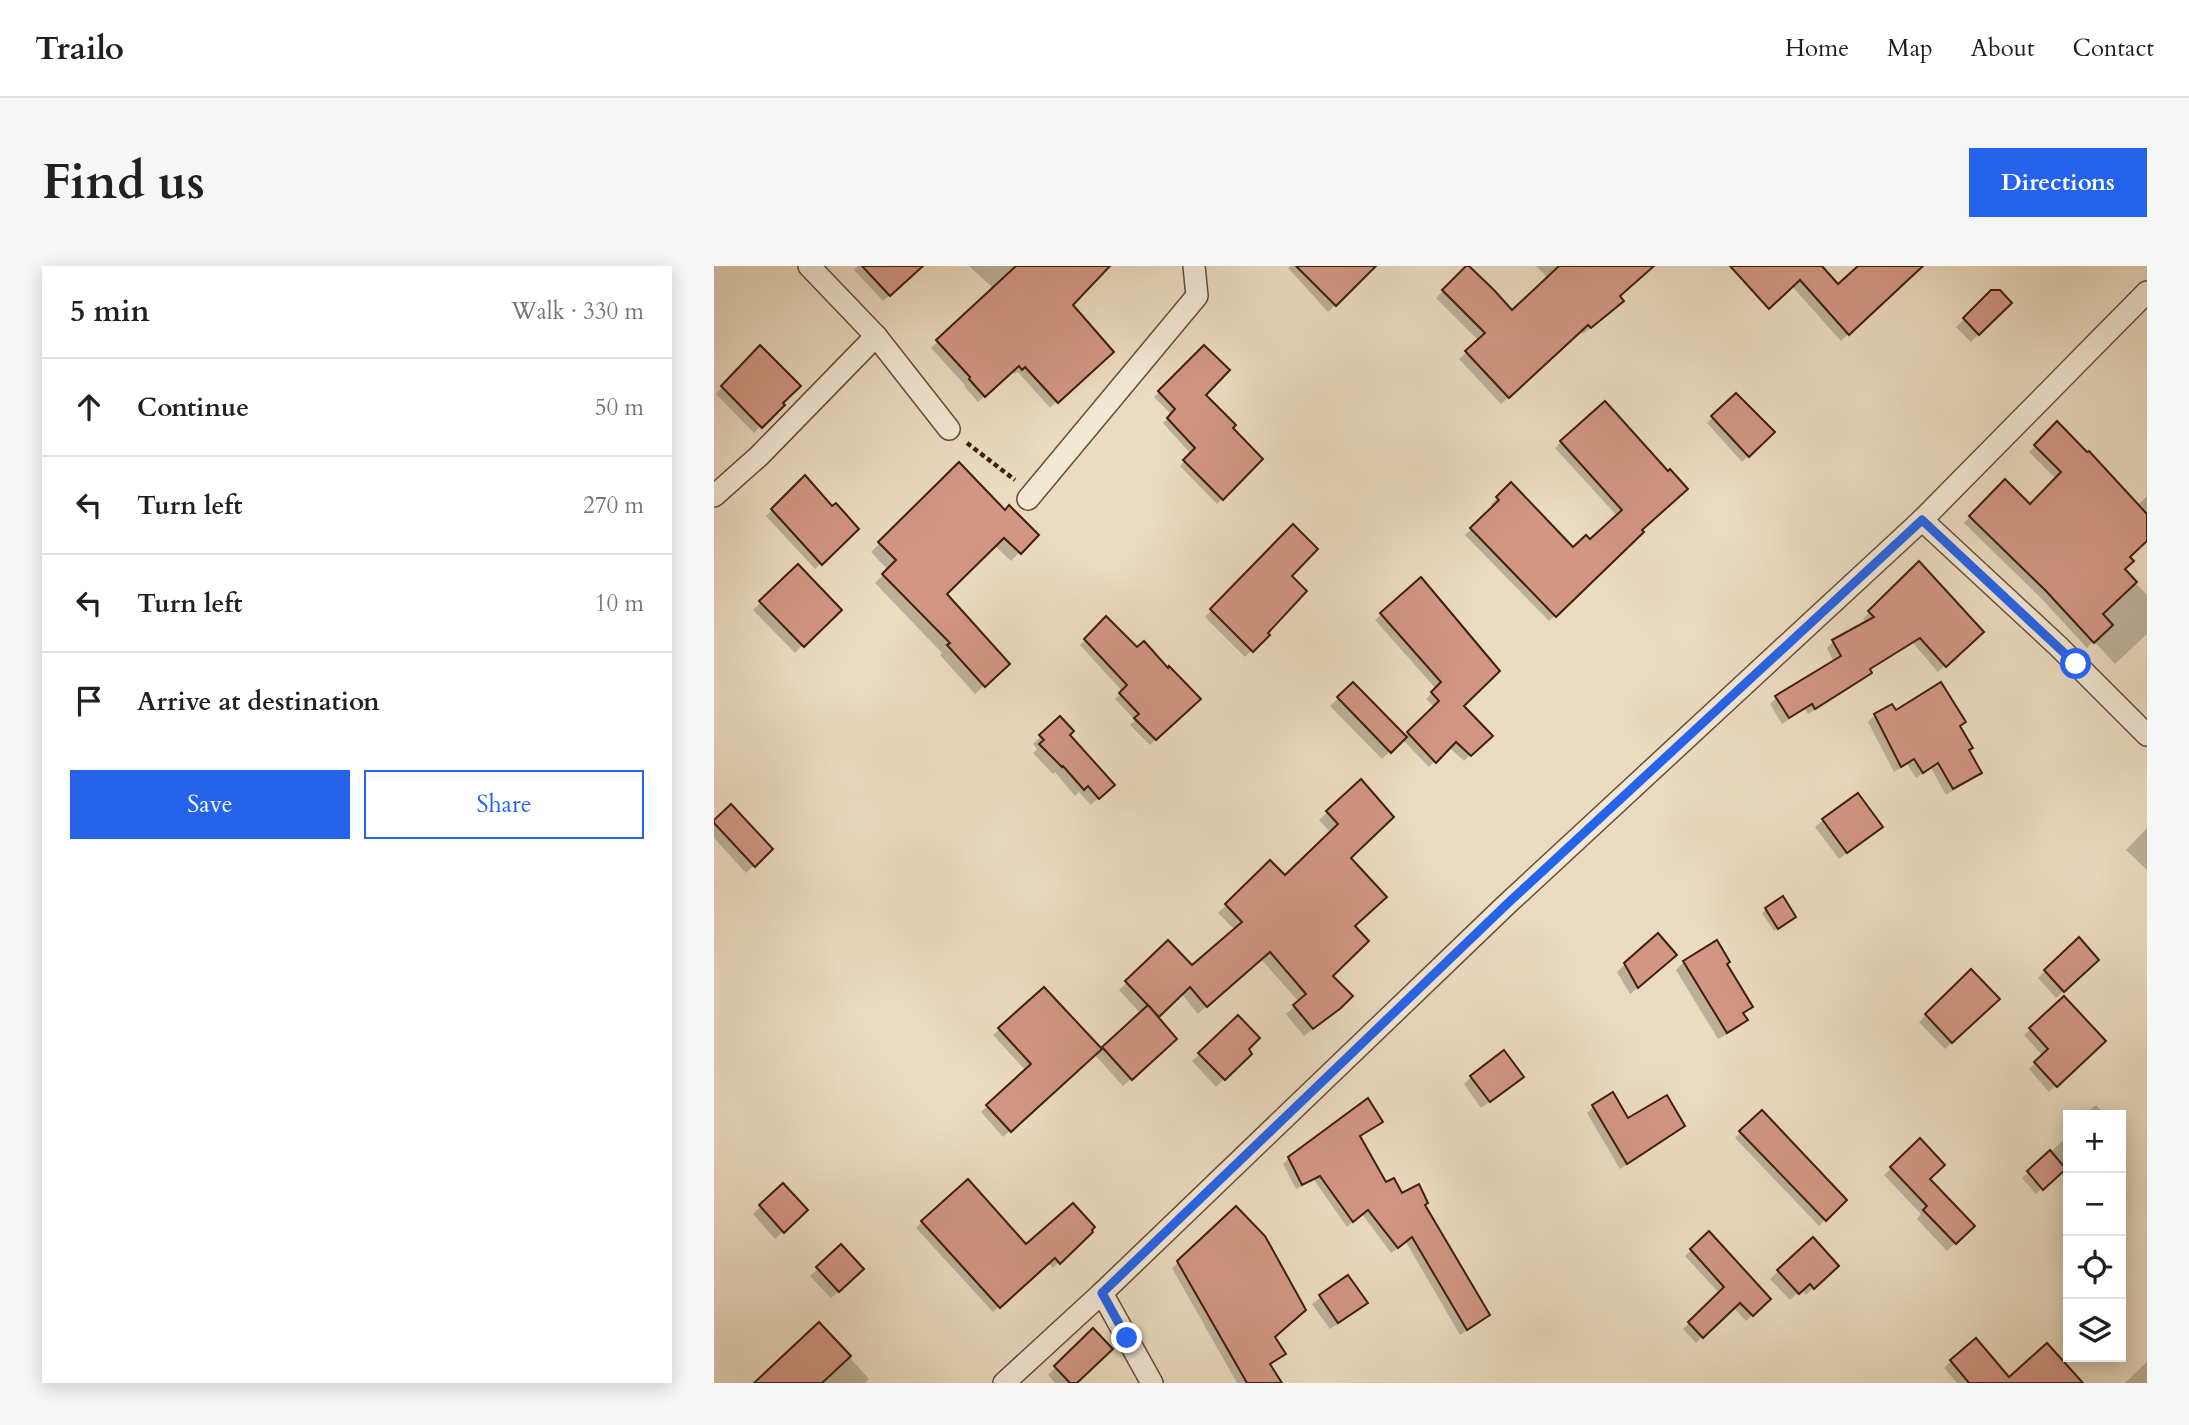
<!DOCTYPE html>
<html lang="en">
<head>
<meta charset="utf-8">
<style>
	:root { --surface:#fff; --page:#f6f6f6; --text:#202124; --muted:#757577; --line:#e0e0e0; --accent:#2563eb }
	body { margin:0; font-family:Cardo,serif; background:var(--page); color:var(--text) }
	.controls { position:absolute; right:21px; bottom:21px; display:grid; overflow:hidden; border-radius:0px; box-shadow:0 4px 18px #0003 }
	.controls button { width:63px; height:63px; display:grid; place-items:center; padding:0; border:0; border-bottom:2px solid var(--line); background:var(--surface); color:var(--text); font:35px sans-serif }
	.stop { position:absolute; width:21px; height:21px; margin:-16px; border:5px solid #2563eb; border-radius:50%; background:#fff }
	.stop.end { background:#2563eb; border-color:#fff; box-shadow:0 2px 7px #0008 }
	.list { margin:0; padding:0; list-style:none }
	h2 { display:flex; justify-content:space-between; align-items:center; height:91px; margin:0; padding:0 28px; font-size:30px }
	h2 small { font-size:23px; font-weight:400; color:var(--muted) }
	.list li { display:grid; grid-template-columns:46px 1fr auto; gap:21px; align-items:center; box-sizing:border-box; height:98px; padding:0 28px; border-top:2px solid var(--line) }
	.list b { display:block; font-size:26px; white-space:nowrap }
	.list em { font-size:23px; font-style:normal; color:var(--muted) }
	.actions { display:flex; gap:14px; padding:21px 28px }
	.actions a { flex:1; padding:16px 0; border:2px solid var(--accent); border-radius:0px; text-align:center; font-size:24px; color:var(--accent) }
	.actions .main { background:var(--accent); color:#fff }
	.icon { flex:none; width:38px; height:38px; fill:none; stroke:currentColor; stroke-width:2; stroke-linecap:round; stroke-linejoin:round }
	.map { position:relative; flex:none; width:1433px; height:1117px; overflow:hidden; border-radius:0px }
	header { display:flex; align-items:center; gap:42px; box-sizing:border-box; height:98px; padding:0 35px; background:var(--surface); border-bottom:2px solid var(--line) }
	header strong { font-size:33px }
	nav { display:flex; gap:38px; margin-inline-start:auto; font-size:24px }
	.intro { display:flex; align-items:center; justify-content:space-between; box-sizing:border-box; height:168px; padding:0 42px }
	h1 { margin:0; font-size:49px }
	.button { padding:18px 32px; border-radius:0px; background:var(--accent); color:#fff; font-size:24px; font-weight:700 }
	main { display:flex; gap:42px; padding:0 42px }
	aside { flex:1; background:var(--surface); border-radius:0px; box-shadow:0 4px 18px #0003 }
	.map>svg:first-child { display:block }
	.shadow { fill:#0003 }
	.building { fill:#d29683; stroke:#3e1e0c; stroke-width:2 }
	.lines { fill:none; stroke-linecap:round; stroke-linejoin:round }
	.minor-casing { stroke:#694d39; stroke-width:24 }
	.path { stroke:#3e1e0c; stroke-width:4.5; stroke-dasharray:5 3.5; stroke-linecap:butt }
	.minor { stroke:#f2e8d6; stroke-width:21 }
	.route { stroke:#2563eb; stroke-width:9 }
</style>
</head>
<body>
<header>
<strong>Trailo</strong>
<nav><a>Home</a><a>Map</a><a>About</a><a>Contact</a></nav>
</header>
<div class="intro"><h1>Find us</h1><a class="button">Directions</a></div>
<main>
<aside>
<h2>5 min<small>Walk · 330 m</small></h2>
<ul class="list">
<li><svg class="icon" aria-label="ahead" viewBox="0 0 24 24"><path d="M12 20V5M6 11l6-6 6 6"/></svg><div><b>Continue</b></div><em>50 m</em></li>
<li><svg class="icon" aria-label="left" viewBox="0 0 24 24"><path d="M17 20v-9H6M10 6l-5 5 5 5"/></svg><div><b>Turn left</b></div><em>270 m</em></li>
<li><svg class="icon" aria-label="left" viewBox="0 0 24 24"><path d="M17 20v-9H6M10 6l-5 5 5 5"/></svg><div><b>Turn left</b></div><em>10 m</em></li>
<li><svg class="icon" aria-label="arrive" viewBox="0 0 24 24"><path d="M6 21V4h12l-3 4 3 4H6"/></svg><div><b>Arrive at destination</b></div></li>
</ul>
<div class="actions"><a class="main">Save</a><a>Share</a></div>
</aside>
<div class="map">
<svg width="1433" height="1117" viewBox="0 0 1433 1117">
	<rect width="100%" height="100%" fill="#ebdbc0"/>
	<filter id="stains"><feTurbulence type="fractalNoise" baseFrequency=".00286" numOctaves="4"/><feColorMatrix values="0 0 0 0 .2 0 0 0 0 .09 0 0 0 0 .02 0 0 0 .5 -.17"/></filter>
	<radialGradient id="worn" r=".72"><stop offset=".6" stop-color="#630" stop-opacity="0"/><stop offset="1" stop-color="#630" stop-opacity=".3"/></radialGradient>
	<g class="shadow">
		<path d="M144,0H208L169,35L140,4Z"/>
		<path d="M255,0H393L356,39L392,92L336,142L304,106L301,108L298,105L264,136L250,120L251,119L217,82L280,23Z"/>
		<path d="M576,0H663L614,46L574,2Z"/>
		<path d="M822,0H922L904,31L901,42L869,68L866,65L787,138L745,93L765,75L722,32L753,1L798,46L834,12Z"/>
		<path d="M1075,0H1105L1124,21L1149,0H1192L1199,7L1127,75L1067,8Z"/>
		<path d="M1278,26L1296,37L1257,76L1242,61Z"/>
		<path d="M46,81L69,139L40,167L2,128Z"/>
		<path d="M490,81L489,129L516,163L547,193L503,238L466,200L477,188L449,157L458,149L440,131Z"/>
		<path d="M1022,129L1058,166L1028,196L993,157Z"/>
		<path d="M1343,158L1423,240L1433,230V273L1414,291L1408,303L1433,329V368L1401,398L1380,375L1373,382L1326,331L1250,257L1291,216L1316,240L1342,213L1315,186Z"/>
		<path d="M847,176L926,264L922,272L835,355L751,269L780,241L777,238L797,219L859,283L876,276L904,251L841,182Z"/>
		<path d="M245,199L291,246L322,269L297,295L280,279L231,328L286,406L261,428L226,389L228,387L161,317L174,304L157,286Z"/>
		<path d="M91,212L118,243L143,263L101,303L52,250Z"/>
		<path d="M579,261L575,310L551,367L553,369L531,391L491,351Z"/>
		<path d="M1205,297L1261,373L1224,406L1199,377L1155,404L1156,407L1149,414L1094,448L1091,443L1068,458L1056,438L1063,431L1120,396L1113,382L1119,376L1153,357L1149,353Z"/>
		<path d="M84,300L125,343L81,387L39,344Z"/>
		<path d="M707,313L748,440L776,469L750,495L735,481L715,501L688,473L668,493L616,440L639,418L690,471L721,442L712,433L722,423L661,354Z"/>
		<path d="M392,353L423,384L484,433L436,479L416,459L421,454L401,433L409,426L366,379Z"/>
		<path d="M1181,447L1244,461L1253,485L1265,506L1259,513L1232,529L1217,502L1202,512L1193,498L1180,506L1154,456L1161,449Z"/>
		<path d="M346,452L354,469L399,518L377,539L365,526L361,530L341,506L339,508L319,487L323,483L319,478Z"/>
		<path d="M647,516L634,592L639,661L616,710L617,749L590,770L572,748L585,736L547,693L484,748L467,727L442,752L453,781L409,820L380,788L289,871L267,846L312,805L279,769L286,763L330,723L386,785L427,748L405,724L454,676L478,702L521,664L504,647L556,597L571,612L617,567L605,554Z"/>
		<path d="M1109,554L1167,561L1125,593L1101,561Z"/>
		<path d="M0,556L57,583L32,607L0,572Z"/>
		<path d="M1433,562V604L1412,584Z"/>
		<path d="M1068,633L1076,654L1060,665L1048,647Z"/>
		<path d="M970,696L1011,698L1037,740L1028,749L1031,754L1024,762L1004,773L962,704Z"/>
		<path d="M953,697L916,728L903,706L911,698Z"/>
		<path d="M1376,701L1342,732L1324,712L1331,705Z"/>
		<path d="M1257,705L1277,740L1231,783L1205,756Z"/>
		<path d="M1350,732L1389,775L1335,826L1315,803L1329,790L1310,769Z"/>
		<path d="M524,751L536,788L502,821L478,795Z"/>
		<path d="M757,811L800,818L767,842L750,818Z"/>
		<path d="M898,829L913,854L968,860L962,866L906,903L873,847L879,841Z"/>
		<path d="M1382,839L1391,849H1370Z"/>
		<path d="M1048,846L1131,934L1105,960L1021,872Z"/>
		<path d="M667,856L645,871L671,918L687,929L710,939L774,1049L746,1069L692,976L677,987L648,948L633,961L600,914L582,923L569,898L575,892Z"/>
		<path d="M1354,870V896L1322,928L1308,912Z"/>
		<path d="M1206,874L1214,913L1259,960L1233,985L1203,953L1207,948L1170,909Z"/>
		<path d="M69,919L92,944L61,973L39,948Z"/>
		<path d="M522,942L560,1071L570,1087L554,1100L566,1117H523L458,1002Z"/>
		<path d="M208,956L312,980L377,966L339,1002L334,997L279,1046L202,962Z"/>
		<path d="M995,968L1055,1033L1032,1055L1019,1041L982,1077L969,1063L1006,1028L971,990Z"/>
		<path d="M1099,973L1123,1000L1092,1029L1087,1024L1076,1034L1056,1013Z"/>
		<path d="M127,981L148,1003L117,1032L96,1010Z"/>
		<path d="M634,1011L652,1036L644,1044L616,1063L598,1038Z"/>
		<path d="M105,1058L155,1113L151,1117H43Z"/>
		<path d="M379,1064L361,1117H341L334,1109Z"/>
		<path d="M1237,1095L1295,1114L1367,1117H1243L1230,1102Z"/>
		<path d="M1433,1096V1117H1411Z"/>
	</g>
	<g class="building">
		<path d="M148,0H209L176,30Z"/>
		<path d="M302,0H396L359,39L400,86L344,137L311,101L308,104L305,100L271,131L255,113L256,111L222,74Z"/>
		<path d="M582,0H662L622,40Z"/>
		<path d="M752,0H755L780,24L798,44L845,0H940L906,30L910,35L877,62L874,59L795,132L751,85L771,67L728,24Z"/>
		<path d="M1016,0H1108L1124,18L1144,0H1209L1135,69L1086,14L1055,43Z"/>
		<path d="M1277,24H1286L1298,37L1265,69L1249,52Z"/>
		<path d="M46,79L87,120L69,137L71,139L48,162L7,120Z"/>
		<path d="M490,79L516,104L492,129L522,159L519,162L549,193L509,234L469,194L481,182L453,152L461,143L444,125Z"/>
		<path d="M1022,127L1061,166L1035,191L997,150Z"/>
		<path d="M891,135L954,205L956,203L974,223L928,264L930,266L842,351L756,262L785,234L782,231L797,216L859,281L872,269L876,273L908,244L846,175Z"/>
		<path d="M1343,155L1373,186L1375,185L1433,248V275L1416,291L1420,295L1411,303L1423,316L1389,348L1399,359L1380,377L1332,325L1255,250L1291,213L1316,238L1347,206L1320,179Z"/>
		<path d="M245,196L291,244L295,239L325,269L307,288L290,272L233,328L296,398L271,421L233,379L236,377L168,308L182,294L164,276Z"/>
		<path d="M91,209L118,240L122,237L145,263L108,299L57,243Z"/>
		<path d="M579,258L604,283L578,310L593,325L554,367L556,369L539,386L496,343Z"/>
		<path d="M1205,295L1270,366L1232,401L1206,372L1156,403L1158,407L1101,443L1098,438L1075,452L1061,430L1127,390L1118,374L1160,351L1154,345Z"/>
		<path d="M84,298L128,344L90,381L45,335Z"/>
		<path d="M707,311L786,405L750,440L779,470L757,490L742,476L722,497L693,466L725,435L717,426L727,416L666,347Z"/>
		<path d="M392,350L423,381L430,375L454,402L455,400L487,433L442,474L420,452L425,448L405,427L413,419L370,373Z"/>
		<path d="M639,416L693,471L677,487L623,431Z"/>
		<path d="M1227,416L1252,456L1246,460L1259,482L1255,484L1268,507L1239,523L1224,497L1209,507L1200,493L1187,501L1160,448L1178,438L1182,444Z"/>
		<path d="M346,450L360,465L356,469L401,519L385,533L374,520L370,524L349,500L348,501L325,478L330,474L325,469Z"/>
		<path d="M647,513L680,551L637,592L673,631L641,660L655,675L619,710L639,730L627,742L599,763L579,739L592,728L556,686L493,741L476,721L445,751L411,715L454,674L478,699L528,656L511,638L556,594L571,609L624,558L612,545Z"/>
		<path d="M1144,527L1169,561L1133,587L1108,553Z"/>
		<path d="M17,538L59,583L41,601L0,557V554Z"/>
		<path d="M1069,630L1082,651L1064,663L1051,642Z"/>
		<path d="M944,667L963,689L924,722L910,697Z"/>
		<path d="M1365,671L1385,694L1350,726L1330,704Z"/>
		<path d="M1003,674L1016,696L1013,698L1039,741L1029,747L1034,754L1013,767L969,695Z"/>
		<path d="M1257,703L1286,733L1238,777L1211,748Z"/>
		<path d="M330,721L388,783L297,866L272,839L317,798L284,762Z"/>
		<path d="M1350,730L1392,775L1343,821L1320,796L1334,783L1315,762Z"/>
		<path d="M434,739L463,773L418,814L388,781Z"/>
		<path d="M524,749L546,772L535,783L538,788L511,814L484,787Z"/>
		<path d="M790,784L810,811L776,836L756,810Z"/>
		<path d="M899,826L914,852L953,829L971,860L913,898L878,839Z"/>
		<path d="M654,832L669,856L646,870L672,916L680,912L688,927L705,918L714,937L711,939L776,1049L753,1064L698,971L684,982L654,944L639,956L606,910L588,919L574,891Z"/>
		<path d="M1048,844L1133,934L1112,955L1025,865Z"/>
		<path d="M1206,872L1231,899L1216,913L1261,960L1242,978L1209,944L1213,940L1176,901Z"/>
		<path d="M1336,884L1352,903L1329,924L1313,905Z"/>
		<path d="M254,913L312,978L359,937L381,961L378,964L379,966L346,998L341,992L286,1042L207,955Z"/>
		<path d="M69,917L94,944L70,967L45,939Z"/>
		<path d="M522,940L551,970L592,1044L561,1071L572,1088L556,1098L568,1117H533L463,995Z"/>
		<path d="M995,965L1057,1033L1039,1050L1026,1037L989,1072L974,1056L1010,1021L976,983Z"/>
		<path d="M1099,971L1125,1000L1100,1023L1096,1018L1085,1028L1063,1004Z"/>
		<path d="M127,978L150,1003L125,1026L102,1001Z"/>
		<path d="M634,1009L654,1037L624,1057L605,1029Z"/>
		<path d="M105,1056L137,1090L108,1117H40Z"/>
		<path d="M379,1062L399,1083L363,1117H356L340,1100Z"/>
		<path d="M1262,1072L1295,1111L1333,1077L1369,1117H1255L1236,1094Z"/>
	</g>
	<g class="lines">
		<defs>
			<g id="minor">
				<path d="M95,0L162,70L235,163"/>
				<path d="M0,230L45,190L162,70"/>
				<path d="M314,233L483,30L480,0"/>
				<path d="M1208,254L1344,380L1433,469"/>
				<path d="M388,1027L438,1117"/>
				<path d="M290,1117L388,1027L792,639L1208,254L1433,26"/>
			</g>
		</defs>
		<use href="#minor" class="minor-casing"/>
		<path class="path" d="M253,177L301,214"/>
		<use href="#minor" class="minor"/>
	</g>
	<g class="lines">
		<path class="route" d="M413,1072L388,1027L792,639L1208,254L1362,398"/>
	</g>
	<rect width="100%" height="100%" filter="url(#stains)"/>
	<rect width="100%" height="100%" fill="url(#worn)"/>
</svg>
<div class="controls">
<button>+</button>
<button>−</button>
<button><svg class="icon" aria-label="locate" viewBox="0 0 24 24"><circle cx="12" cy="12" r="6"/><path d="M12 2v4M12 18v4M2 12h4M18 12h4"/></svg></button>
<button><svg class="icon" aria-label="layers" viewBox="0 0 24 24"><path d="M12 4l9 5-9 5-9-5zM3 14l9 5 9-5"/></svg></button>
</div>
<div class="stop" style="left:1362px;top:398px"></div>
<div class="stop end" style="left:413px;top:1072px"></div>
</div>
</main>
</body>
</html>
